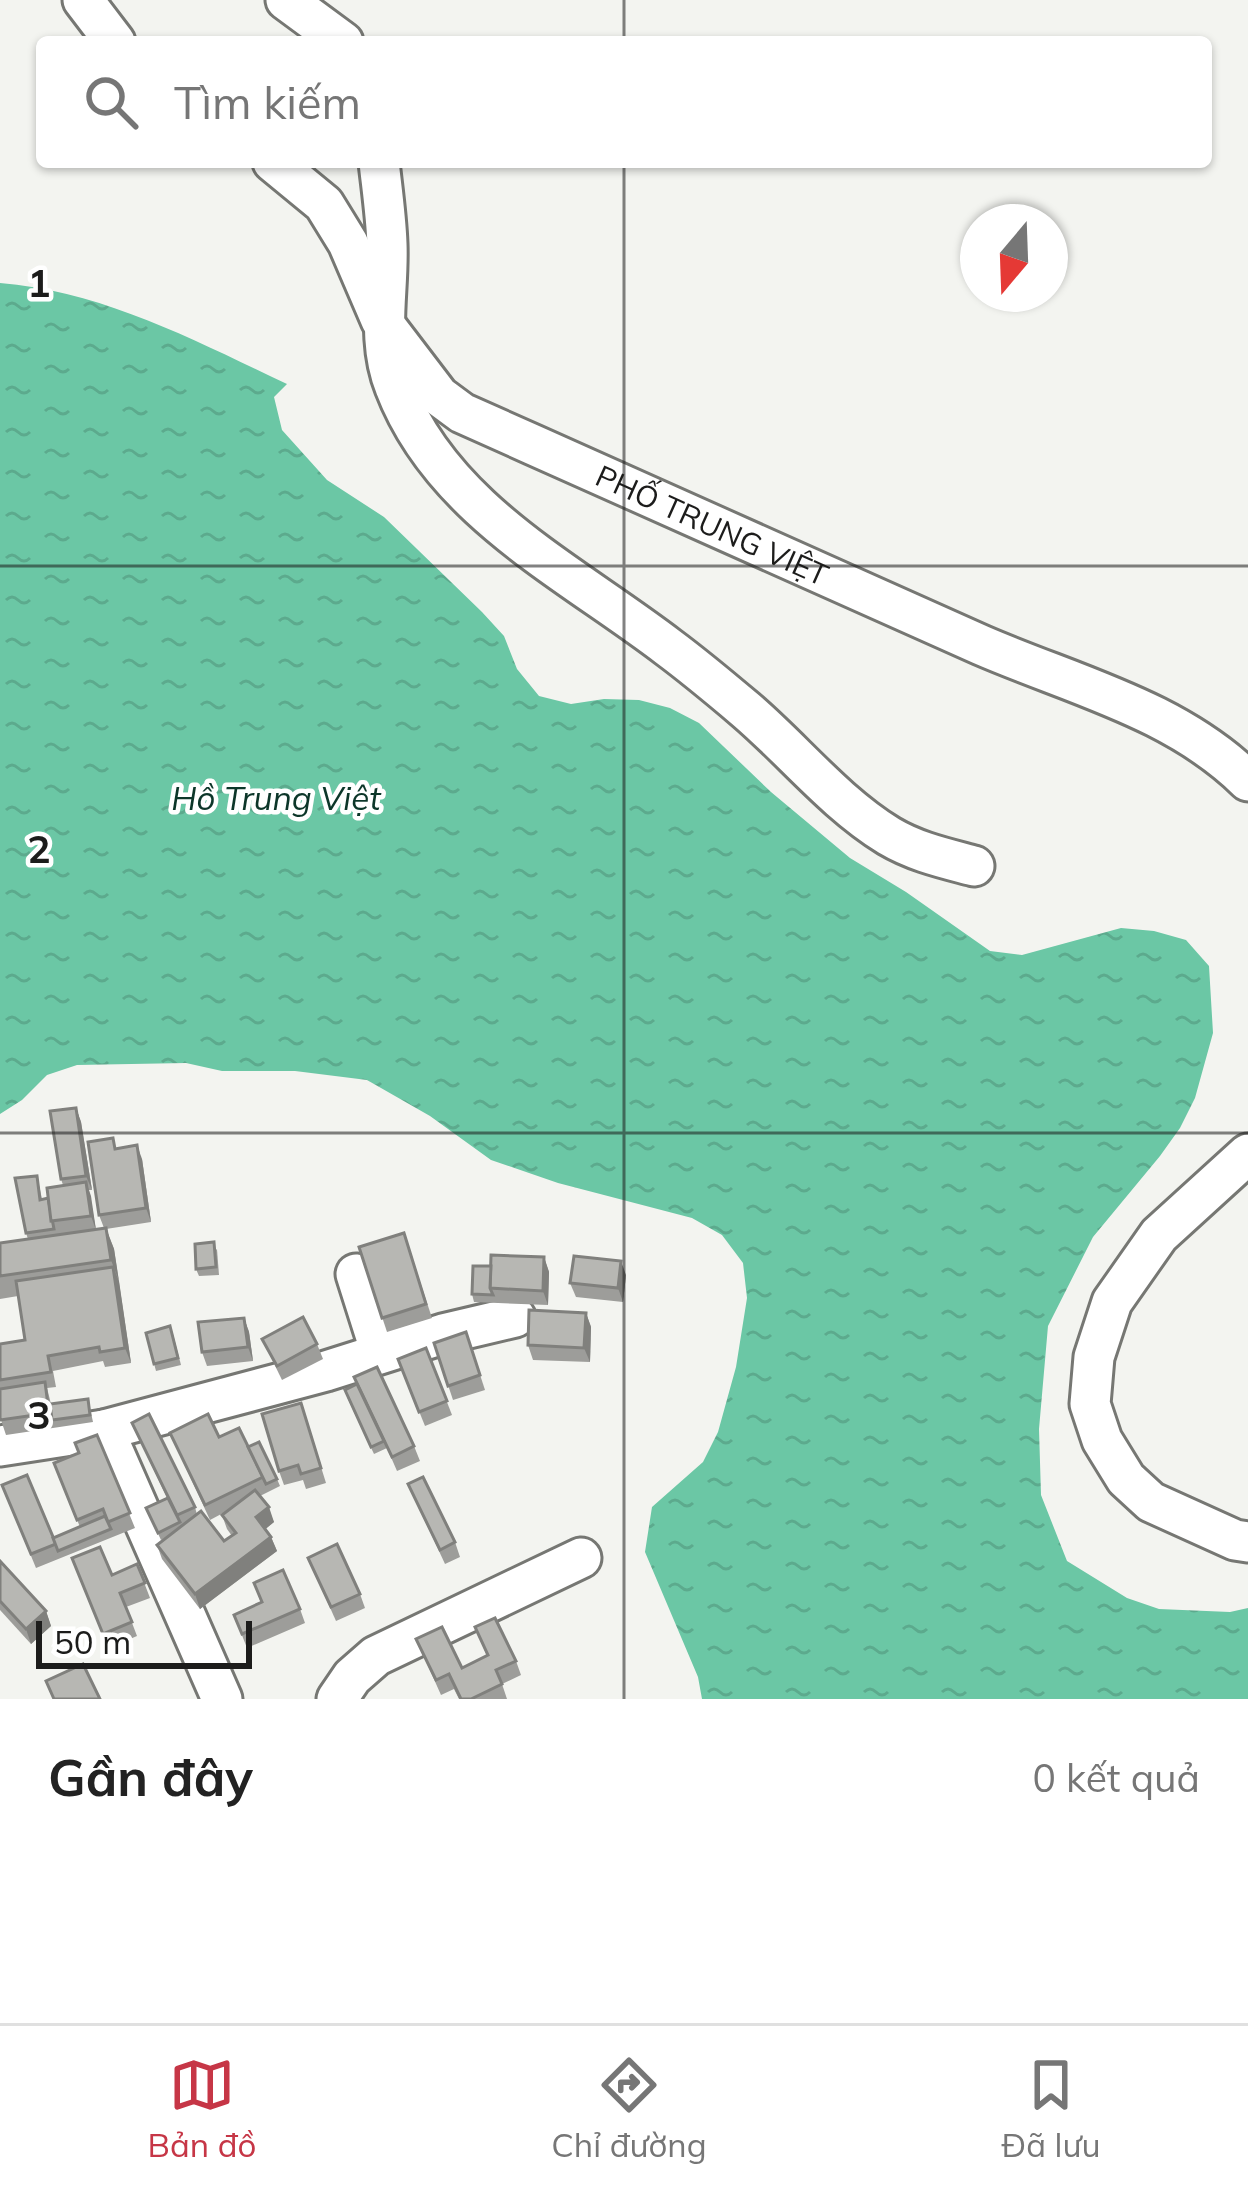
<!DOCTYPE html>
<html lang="vi">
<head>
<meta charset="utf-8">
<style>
	:root { --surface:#fff; --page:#f6f6f6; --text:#222; --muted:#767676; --line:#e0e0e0; --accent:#c63646 }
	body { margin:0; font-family:Mulish,sans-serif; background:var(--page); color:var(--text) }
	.compass { position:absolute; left:960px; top:204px; width:108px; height:108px; border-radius:50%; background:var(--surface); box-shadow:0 3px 9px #0004; rotate:199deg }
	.scale { position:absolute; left:36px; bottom:30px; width:216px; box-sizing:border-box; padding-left:12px; border:6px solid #1c1c1b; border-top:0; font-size:33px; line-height:42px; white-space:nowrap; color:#1c1c1b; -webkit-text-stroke:9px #fff; paint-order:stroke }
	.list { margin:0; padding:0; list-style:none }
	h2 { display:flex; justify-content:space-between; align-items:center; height:156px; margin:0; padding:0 48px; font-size:51px }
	h2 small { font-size:39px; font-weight:400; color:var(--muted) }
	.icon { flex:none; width:66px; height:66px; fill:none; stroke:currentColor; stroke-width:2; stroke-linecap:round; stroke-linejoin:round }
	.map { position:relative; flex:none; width:1248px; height:1699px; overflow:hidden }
	.search { position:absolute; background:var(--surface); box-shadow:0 3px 9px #0004; left:36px; right:36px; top:36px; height:132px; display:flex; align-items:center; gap:30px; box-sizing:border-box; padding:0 42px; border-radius:12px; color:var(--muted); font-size:45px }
	.sheet { height:324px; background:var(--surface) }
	nav { display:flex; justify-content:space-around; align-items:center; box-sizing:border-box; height:168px; border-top:3px solid var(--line); background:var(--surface); font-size:33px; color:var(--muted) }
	nav a { display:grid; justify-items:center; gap:6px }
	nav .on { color:var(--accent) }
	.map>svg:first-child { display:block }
	.water { fill:url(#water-ripples) }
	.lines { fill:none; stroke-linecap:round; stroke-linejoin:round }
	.minor-casing { stroke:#767773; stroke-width:45 }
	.minor { stroke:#fff; stroke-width:39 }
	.wall { fill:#9d9d9a }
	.shaded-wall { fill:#80807d }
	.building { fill:#b7b7b3; stroke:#80807d; stroke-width:3 }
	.grid { fill:none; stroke:#1c1c1b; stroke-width:3; stroke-opacity:0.55 }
	.labels { text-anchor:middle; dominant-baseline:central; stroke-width:9; stroke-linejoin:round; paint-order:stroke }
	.street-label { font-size:30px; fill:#1c1c1b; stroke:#fff }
	.water-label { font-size:33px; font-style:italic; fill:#0c3629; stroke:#fff }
	.grid-label { font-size:39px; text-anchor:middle; font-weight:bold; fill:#1c1c1b; stroke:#fff; stroke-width:9; stroke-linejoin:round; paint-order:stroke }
</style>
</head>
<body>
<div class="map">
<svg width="1248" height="1699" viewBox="0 0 1248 1699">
	<defs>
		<pattern id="water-ripples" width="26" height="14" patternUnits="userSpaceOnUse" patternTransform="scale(3)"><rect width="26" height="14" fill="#6bc7a5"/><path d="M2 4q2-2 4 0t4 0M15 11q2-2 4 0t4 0" fill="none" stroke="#5caa8d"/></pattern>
	</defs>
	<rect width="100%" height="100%" fill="#f3f4f0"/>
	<path class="water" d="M0,283C102,291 196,341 287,384L274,397L282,430L327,480L384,517L482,612L504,636L517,669L539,696L571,704L604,699L639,700L670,708L699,723L771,792L850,858L906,892L990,951L1022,955L1121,928L1154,931L1186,940L1209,966L1213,1033L1195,1098L1180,1128L1160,1156L1093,1237L1048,1326L1039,1429L1041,1495L1067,1561L1127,1598L1159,1609L1230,1612L1248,1608V1699H702L698,1677L645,1552L652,1507L703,1462L718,1432L736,1367L747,1298L743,1263L722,1235L692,1218L558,1183L491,1160L430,1116L367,1080L295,1071H222L186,1063L77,1065L47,1075L22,1100L0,1114Z"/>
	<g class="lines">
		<defs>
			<g id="minor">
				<path d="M83,0L115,42"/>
				<path d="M286,0L343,42"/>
				<path id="s1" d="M273,162L324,204L348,243L381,320L439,396L462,413C635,490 807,569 981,645C1073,685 1175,709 1248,781"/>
				<path d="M379,162C382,189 386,216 387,244C389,293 376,339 395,387C442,510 570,572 668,647C695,667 720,688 746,710C794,751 834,802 889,836C916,852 944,858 974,866"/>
				<path d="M1248,1154L1159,1235L1112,1302L1094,1357L1090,1404L1102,1440L1126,1479L1151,1502L1235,1540L1248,1542"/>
				<path d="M356,1274L381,1353"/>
				<path d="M104,1430L326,1371L443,1334L515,1317"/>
				<path d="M0,1446L104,1430L222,1699"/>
				<path d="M337,1699L352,1677L376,1656L581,1558"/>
			</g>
		</defs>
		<use href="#minor" class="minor-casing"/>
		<use href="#minor" class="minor"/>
	</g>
	<g class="wall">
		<path d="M76,1108L81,1122L92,1190H89L96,1230L104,1228L99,1215L117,1148L142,1159L151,1222L106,1229L114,1249L131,1363L105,1367L103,1361L53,1371L56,1387L47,1388L51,1404L88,1399L93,1422L6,1435L0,1417V1344L25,1340L18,1296L0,1299V1243L28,1239L26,1233L37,1176L42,1199L48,1198L63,1185L61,1179Z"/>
		<path d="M404,1233L432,1318L387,1332L359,1247Z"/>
		<path d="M217,1249L219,1275L199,1276L196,1269Z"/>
		<path d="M544,1257L549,1272L548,1305L474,1302L472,1294L491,1266Z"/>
		<path d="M626,1275L623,1302L576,1297L570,1283Z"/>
		<path d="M586,1313L591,1327L590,1362L533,1360L528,1345Z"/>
		<path d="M244,1318L249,1332L253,1361L207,1366L202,1352Z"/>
		<path d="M466,1332L485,1390L453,1400L434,1343Z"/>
		<path d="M146,1333L173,1334L181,1365L156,1371Z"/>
		<path d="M262,1339L317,1344L323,1359L282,1380Z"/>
		<path d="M426,1348L452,1415L425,1426L398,1359Z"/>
		<path d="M347,1397L414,1446L420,1461L397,1471L387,1448L374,1454Z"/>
		<path d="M301,1403L326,1483L306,1489L303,1480L284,1485L279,1471Z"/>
		<path d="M132,1423L195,1507L197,1515L224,1541L232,1536L227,1529L222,1515L225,1512L210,1520L170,1433L219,1437L248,1447L277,1479L280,1486L260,1496L274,1522L265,1529L271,1537L277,1551L200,1609L162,1559L157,1545L169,1536L161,1540L146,1508L167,1498Z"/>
		<path d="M97,1435L135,1528L36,1568L2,1485L53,1538L80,1527L54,1463L79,1453Z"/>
		<path d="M408,1484L455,1542L460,1557L445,1564Z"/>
		<path d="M72,1558L112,1575L137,1564L150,1598L126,1607L137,1636L109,1648Z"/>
		<path d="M308,1558L360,1594L365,1608L336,1621Z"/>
		<path d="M0,1561L46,1611L51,1626L31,1644L0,1610Z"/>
		<path d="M254,1583L300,1609L305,1623L247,1648L234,1615L261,1603Z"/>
		<path d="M475,1627L516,1661L521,1675L502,1684L507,1699H459L454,1689L441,1695L416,1639L462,1668L487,1656Z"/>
	</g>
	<g class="shaded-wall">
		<path d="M76,1108L81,1122L92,1190L86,1176Z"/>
		<path d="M137,1145L142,1159L151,1222L146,1208Z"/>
		<path d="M86,1182L91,1196L96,1230L91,1216Z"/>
		<path d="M106,1228L114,1249L119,1281L111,1260Z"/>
		<path d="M544,1257L549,1272L548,1305L543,1291Z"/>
		<path d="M621,1261L626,1275L623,1302L618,1288Z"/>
		<path d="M113,1267L119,1281L131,1363L125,1348Z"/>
		<path d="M586,1313L591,1327L590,1362L584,1348Z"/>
		<path d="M244,1318L249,1332L253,1361L248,1347Z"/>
		<path d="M269,1507L274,1522L262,1532L256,1517Z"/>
		<path d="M271,1537L277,1551L200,1609L195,1594Z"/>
		<path d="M46,1611L51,1626L31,1644L26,1629Z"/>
	</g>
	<g class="building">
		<path d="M76,1108L86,1176L61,1179L50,1111Z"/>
		<path d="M113,1138L115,1149L137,1145L146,1208L99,1215L88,1142Z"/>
		<path d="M37,1176L40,1200L48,1198L54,1229L26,1233L15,1178Z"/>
		<path d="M86,1182L91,1216L51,1221L47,1188Z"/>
		<path d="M106,1228L111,1260L0,1276V1243Z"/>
		<path d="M404,1233L426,1304L382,1318L359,1247Z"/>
		<path d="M214,1242L216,1267L196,1269L195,1244Z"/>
		<path d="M491,1255L544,1257L543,1291L490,1288Z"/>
		<path d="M574,1256L621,1261L618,1288L570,1283Z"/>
		<path d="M473,1266H491L490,1288L493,1295L472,1294Z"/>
		<path d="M113,1267L125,1348L100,1352L99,1347L48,1356L51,1372L0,1380V1344L25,1340L16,1281Z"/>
		<path d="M529,1310L586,1313L584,1348L528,1345Z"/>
		<path d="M303,1317L317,1344L277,1366L262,1339Z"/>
		<path d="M244,1318L248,1347L202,1352L198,1322Z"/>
		<path d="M170,1326L178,1358L154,1364L146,1333Z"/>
		<path d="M466,1332L480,1375L448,1386L434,1343Z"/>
		<path d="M426,1348L447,1401L419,1412L398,1359Z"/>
		<path d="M377,1367L414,1446L392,1457L354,1377Z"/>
		<path d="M45,1382L49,1413L0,1420V1389Z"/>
		<path d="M357,1384L384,1441L371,1447L345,1390Z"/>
		<path d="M88,1399L90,1415L52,1420L50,1404Z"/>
		<path d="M301,1403L321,1468L301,1474L298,1465L279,1471L262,1414Z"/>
		<path d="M149,1414L195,1507L177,1515L132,1423Z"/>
		<path d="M208,1414L219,1437L239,1428L263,1477L205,1505L170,1433Z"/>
		<path d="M97,1435L130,1513L108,1522L103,1509L77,1520L54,1463L79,1453L75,1443Z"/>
		<path d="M259,1442L277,1479L266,1484L248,1447Z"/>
		<path d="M27,1475L56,1544L31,1554L2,1485Z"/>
		<path d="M423,1477L455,1542L440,1550L408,1484Z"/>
		<path d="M255,1490L269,1507L256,1517L271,1537L195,1594L157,1545L201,1511L224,1541L236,1533L222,1515Z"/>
		<path d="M168,1498L180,1522L158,1533L146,1508Z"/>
		<path d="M105,1516L111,1529L58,1551L53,1538Z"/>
		<path d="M337,1544L360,1594L331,1607L308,1558Z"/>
		<path d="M100,1547L112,1575L137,1564L145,1583L120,1593L132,1622L103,1634L72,1558Z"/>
		<path d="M0,1561L46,1611L26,1629L0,1601Z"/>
		<path d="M283,1570L300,1609L242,1634L234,1615L262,1602L254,1583Z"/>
		<path d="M495,1618L516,1661L496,1670L502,1684L471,1699H461L449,1674L436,1680L416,1639L442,1627L462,1668L488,1655L475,1627Z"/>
		<path d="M83,1664L100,1699H54L46,1681Z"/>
	</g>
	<path class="grid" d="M624,0V42M624,162V1699M0,566H1248M0,1133H1248"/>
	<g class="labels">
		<g class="street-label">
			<text stroke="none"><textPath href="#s1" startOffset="594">PHỐ TRUNG VIỆT</textPath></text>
		</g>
		<g class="water-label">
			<text x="276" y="797">Hồ Trung Việt</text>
		</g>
	</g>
	<g class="grid-label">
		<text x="39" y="297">1</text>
		<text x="39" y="863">2</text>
		<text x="39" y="1429">3</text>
	</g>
</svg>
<svg class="compass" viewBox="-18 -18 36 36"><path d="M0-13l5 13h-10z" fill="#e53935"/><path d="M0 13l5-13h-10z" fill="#767676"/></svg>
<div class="scale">50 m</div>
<div class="search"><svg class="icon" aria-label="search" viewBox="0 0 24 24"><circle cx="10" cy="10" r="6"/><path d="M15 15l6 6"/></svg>Tìm kiếm</div>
</div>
<section class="sheet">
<h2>Gần đây<small>0 kết quả</small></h2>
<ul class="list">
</ul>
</section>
<nav>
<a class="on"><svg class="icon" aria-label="map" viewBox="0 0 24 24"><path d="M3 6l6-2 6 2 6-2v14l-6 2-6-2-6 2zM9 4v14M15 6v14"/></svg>Bản đồ</a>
<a><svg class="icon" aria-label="directions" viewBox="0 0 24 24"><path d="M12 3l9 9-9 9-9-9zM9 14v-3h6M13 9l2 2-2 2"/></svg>Chỉ đường</a>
<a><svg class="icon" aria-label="saved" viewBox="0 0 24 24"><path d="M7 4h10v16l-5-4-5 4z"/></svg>Đã lưu</a>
</nav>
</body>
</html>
